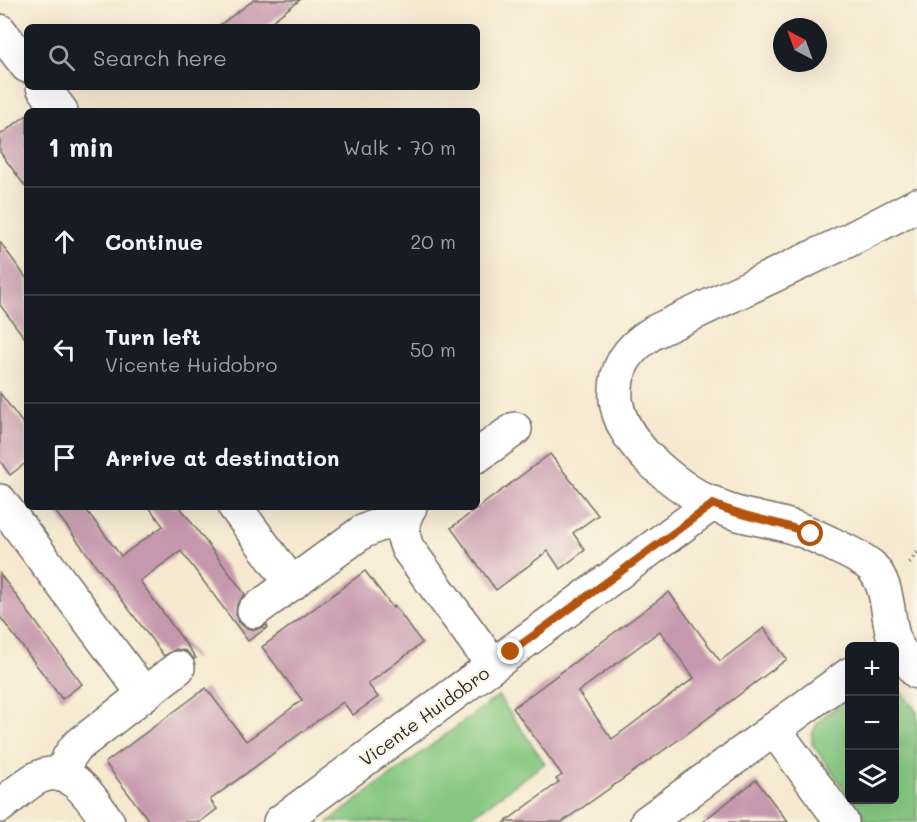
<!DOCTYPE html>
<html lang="en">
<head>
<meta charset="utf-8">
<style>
	:root { --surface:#171b24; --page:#20242c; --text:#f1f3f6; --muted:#9ea1a6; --line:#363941 }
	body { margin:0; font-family:Mali,sans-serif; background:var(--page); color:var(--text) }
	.controls { position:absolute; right:18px; bottom:18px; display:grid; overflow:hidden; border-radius:9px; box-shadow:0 6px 24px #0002 }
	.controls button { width:54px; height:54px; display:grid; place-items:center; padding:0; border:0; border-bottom:2px solid var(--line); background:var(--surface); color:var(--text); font:30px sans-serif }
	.compass { position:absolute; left:773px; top:18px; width:54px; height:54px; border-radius:50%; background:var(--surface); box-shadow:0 6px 24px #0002; rotate:319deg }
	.stop { position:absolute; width:18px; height:18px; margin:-14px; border:4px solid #b45309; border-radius:50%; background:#fff }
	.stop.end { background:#b45309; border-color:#fff; box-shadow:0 2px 6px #0008 }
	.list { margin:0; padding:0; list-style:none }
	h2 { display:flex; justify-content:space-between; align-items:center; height:78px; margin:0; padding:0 24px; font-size:26px }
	h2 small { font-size:20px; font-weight:400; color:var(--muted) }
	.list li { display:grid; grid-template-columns:39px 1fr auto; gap:18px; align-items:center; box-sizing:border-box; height:108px; padding:0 24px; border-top:2px solid var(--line) }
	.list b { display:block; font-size:22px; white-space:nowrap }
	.list p { margin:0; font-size:20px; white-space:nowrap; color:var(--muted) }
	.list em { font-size:20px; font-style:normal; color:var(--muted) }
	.icon { flex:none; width:33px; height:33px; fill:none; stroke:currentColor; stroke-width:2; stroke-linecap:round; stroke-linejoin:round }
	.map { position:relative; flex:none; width:917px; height:822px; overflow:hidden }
	.search { position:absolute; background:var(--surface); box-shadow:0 6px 24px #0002; left:24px; top:24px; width:456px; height:66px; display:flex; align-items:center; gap:15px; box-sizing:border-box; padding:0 21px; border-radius:9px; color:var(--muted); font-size:22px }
	.panel { position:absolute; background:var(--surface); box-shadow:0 6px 24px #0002; left:24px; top:108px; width:456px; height:402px; border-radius:9px }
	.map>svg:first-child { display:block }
	.green { fill:#86c881; stroke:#587a56; stroke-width:1.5 }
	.building { fill:#c698ad; fill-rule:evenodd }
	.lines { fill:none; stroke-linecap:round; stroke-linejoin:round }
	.street-casing { stroke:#726e65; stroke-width:36 }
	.path { stroke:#726e65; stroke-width:4; stroke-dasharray:1.5 4.5; stroke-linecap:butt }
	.street { stroke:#fff; stroke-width:33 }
	.route { stroke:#b45309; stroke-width:8 }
	.labels { text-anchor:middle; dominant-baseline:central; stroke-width:4.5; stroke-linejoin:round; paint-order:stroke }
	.street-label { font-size:18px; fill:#2b2b2b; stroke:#fcf5e5 }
</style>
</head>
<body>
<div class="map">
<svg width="917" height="822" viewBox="0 0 917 822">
	<rect width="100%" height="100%" fill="#fcf5e5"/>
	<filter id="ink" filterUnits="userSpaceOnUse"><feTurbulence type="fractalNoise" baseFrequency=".0167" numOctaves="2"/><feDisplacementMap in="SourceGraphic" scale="12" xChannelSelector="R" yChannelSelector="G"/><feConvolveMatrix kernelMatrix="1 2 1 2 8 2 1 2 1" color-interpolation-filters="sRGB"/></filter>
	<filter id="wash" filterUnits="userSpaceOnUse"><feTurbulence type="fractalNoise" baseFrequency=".008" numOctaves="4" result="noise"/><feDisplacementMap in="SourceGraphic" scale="24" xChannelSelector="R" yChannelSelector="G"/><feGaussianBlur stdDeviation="1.35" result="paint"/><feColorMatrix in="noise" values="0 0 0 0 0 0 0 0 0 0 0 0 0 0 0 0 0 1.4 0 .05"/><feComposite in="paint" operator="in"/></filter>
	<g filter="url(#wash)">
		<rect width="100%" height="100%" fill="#f6e9d0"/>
		<g class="green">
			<path d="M895,684L917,712V822H868L852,800H894Z"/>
			<path d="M498,696L545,763L464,822H328Z"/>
			<path d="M849,698V796L812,744C809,721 833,710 849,698Z"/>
		</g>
		<g id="blocks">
			<g class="building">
				<path d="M254,0H300L264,27H217Z"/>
				<path d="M27,115V189L0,152V135Z"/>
				<path d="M0,242L27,279V341L0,305Z"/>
				<path d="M0,393L27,429V462L10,475L0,461Z"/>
				<path d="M550,454L598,515L573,533L585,550L560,569L548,551L496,590L451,528Z"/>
				<path d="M52,507H84L121,556L163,526L149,507H180L245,594L237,604L236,614L239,622L246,628L255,630L267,625L268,627L248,641L181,551L140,581L196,658L194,659L186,651L176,649L164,656Z"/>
				<path d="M365,571L393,608L395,606L422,643L368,684L378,697L353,715L343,702L210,800L217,809L200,822H150L105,763L206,688L246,741L274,721L302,700L262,647Z"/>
				<path d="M0,574L82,684L62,699L0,617Z"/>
				<path d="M669,592L720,661L764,628L787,659L688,733L562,822H505L559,782L556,779L562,775L513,708ZM660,631L694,678L612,739L578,692Z"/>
				<path d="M756,780L788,822H702Z"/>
			</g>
		</g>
	</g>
	<g filter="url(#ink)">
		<use href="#blocks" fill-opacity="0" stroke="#726e65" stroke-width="1.5"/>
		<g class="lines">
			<defs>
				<g id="street">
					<path d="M0,31L27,66"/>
					<path d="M43,87L61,111"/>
					<path d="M917,205L847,241L654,332C628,348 614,367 616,399C618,421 631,439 645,455C670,480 698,501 732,512C753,519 777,521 798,529C815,535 831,544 848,552C856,556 864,560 871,566C890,586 886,614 894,639C897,651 910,662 917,672"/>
					<path d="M477,456L515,429"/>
					<path d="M0,501L144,694"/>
					<path d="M235,507L292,584"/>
					<path d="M410,507C401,521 401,534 408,549L493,665"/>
					<path d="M254,611L362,532L381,524H403"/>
					<path d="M774,729L842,822"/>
					<path d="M62,775L69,757L76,747L178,668"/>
					<path d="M0,806C12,797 24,785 37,778C71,761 92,800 108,822"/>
					<path d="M280,822L713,503"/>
					<path d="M647,822L850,674"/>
				</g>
			</defs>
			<use href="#street" class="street-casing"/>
			<path class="path" d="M909,563L917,552"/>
			<use href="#street" class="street"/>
		</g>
	</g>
	<g class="lines" filter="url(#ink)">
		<path class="route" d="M511,652L713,504C744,518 779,521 811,534"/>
	</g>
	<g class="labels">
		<g class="street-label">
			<text transform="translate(424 716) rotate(-36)">Vicente Huidobro</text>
		</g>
	</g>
</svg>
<div class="controls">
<button>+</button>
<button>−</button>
<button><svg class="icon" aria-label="layers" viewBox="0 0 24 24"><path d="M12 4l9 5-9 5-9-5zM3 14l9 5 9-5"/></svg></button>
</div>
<svg class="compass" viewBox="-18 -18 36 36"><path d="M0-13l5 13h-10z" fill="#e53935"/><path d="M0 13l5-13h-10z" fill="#9ea1a6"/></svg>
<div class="stop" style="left:811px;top:534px"></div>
<div class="stop end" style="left:511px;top:652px"></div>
<div class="search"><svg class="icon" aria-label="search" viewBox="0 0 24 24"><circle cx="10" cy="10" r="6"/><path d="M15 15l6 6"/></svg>Search here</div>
<section class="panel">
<h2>1 min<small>Walk · 70 m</small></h2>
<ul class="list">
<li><svg class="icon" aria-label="ahead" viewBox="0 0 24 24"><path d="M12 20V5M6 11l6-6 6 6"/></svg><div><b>Continue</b></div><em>20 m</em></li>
<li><svg class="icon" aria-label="left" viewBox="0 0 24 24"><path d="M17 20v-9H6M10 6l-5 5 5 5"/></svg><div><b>Turn left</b><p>Vicente Huidobro</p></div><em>50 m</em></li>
<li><svg class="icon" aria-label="arrive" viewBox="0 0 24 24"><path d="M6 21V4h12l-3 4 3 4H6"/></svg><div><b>Arrive at destination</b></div></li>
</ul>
</section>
</div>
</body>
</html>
